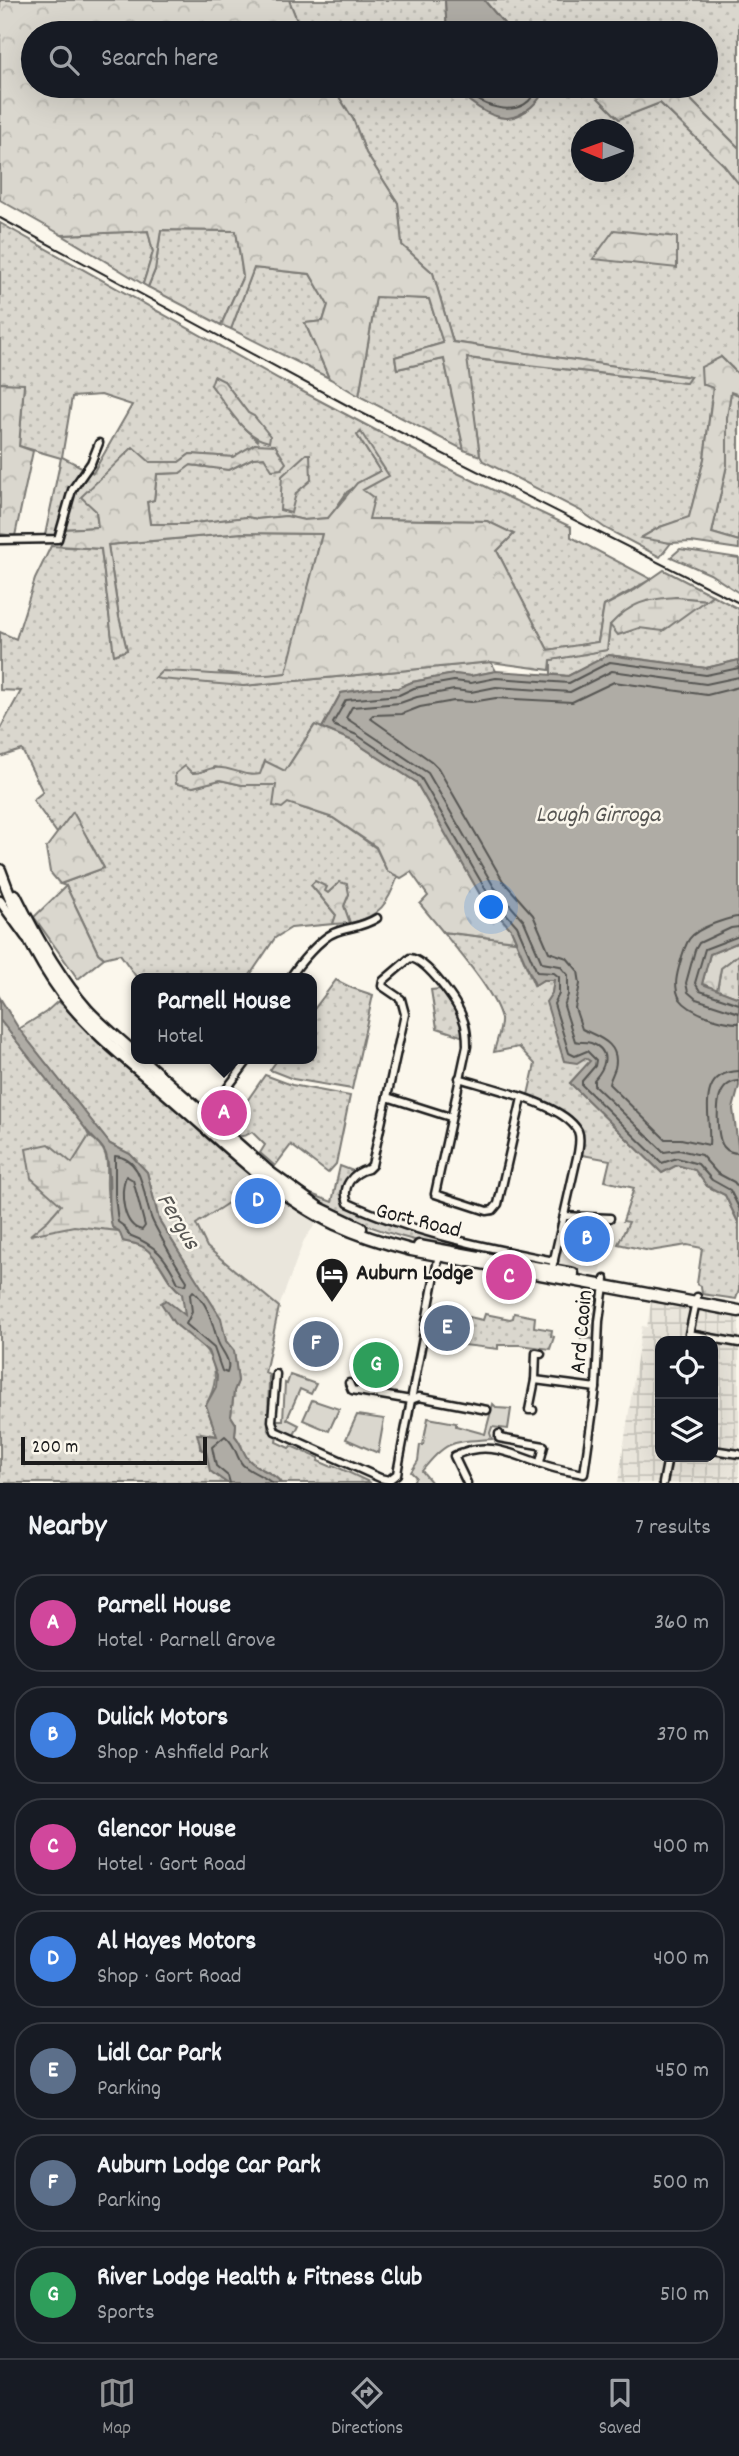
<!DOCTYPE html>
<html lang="en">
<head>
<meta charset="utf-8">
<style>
	:root { --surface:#171b24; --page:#242831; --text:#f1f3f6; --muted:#9ea1a6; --line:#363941; --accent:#919294 }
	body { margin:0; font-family:Dekko,sans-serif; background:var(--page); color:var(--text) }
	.controls { position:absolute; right:21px; bottom:21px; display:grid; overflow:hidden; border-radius:14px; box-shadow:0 7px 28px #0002 }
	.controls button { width:63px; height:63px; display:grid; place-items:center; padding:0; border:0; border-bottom:2px solid var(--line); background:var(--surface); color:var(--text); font:35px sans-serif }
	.compass { position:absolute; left:571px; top:119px; width:63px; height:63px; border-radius:50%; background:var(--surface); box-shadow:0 7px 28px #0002; rotate:271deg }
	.scale { position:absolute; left:21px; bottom:18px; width:186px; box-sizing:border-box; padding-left:7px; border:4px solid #1c1c1c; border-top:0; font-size:19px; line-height:24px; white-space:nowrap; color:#1c1c1c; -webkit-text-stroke:5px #fbf7ec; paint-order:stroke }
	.you { position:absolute; left:492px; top:908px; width:24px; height:24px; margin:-18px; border:5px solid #fff; border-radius:50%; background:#1a73e8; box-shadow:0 0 0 10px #1a73e833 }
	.badge { display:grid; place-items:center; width:46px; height:46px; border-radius:50%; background:var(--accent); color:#fff; font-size:23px; font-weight:700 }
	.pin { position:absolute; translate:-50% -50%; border:4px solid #fff; box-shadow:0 2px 7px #0006 }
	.popup { position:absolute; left:131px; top:973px; width:186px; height:91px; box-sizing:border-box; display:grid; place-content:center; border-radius:14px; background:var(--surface); filter:drop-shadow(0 2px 5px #0005); font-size:23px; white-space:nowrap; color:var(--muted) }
	.popup b { font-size:26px; color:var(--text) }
	.popup::after { content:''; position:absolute; left:50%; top:100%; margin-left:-14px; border:14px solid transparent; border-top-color:var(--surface) }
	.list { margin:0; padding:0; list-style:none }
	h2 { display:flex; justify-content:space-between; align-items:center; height:91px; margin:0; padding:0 28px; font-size:30px }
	h2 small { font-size:23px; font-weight:400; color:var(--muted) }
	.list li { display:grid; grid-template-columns:46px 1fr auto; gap:21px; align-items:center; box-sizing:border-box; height:98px; margin:0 14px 14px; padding:0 14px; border:2px solid var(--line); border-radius:28px }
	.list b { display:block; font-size:26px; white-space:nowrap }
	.list p { margin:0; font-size:23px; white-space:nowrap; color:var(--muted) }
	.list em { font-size:23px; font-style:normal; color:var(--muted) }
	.icon { flex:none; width:38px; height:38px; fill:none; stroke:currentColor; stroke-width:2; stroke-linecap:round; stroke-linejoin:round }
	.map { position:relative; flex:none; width:739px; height:1483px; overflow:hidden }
	.search { position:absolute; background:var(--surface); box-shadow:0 7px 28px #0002; left:21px; right:21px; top:21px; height:77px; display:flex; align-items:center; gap:18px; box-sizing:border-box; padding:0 24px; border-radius:38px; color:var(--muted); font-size:26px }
	.sheet { height:875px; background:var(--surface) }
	nav { display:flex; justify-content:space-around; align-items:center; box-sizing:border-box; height:98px; border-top:2px solid var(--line); background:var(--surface); font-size:19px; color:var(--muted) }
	nav a { display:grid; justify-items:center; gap:4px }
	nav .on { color:var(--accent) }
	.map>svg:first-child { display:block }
	.built { fill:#eae6dc }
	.industrial { fill:url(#industrial-grid); fill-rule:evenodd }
	.grass { fill:url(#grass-dots); stroke:#7b7a75; stroke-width:2; fill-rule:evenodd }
	.forest { fill:url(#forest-crowns); stroke:#7b7a75; stroke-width:2 }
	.wetland { fill:url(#wetland-marsh); stroke:#7b7a75; stroke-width:2 }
	.green { fill:#dad7ce; stroke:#7b7a75; stroke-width:2 }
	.water { fill:#afaca5; stroke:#74726e; stroke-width:2 }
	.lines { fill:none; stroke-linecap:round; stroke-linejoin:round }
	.shore { stroke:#575653; stroke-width:2 }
	.minor-casing { stroke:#1c1c1c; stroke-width:11 }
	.tertiary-casing { stroke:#1c1c1c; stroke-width:13 }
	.secondary-casing { stroke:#1c1c1c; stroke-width:15 }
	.minor { stroke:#fbf7ec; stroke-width:6 }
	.tertiary { stroke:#fbf7ec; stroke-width:8 }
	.secondary { stroke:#fbf7ec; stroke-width:10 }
	.rail { stroke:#1c1c1c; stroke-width:2 }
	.labels { text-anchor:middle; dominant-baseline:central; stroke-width:5; stroke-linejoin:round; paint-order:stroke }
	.street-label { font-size:23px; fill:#1c1c1c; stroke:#fbf7ec }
	.poi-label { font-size:23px; font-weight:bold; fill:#1c1c1c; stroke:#fbf7ec; text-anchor:start }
	.water-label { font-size:24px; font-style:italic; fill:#575653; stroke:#fbf7ec }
</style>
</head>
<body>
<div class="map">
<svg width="739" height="1483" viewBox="0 0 739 1483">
	<defs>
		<pattern id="industrial-grid" width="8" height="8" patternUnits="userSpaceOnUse" patternTransform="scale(1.75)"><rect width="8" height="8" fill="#eae6dc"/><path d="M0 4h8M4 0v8" fill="none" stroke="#c8c5bc"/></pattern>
		<pattern id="grass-dots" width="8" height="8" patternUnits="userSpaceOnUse" patternTransform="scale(1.75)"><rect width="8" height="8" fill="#dad7ce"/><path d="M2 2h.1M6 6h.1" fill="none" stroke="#bab8b0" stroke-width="1.8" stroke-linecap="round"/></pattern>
		<pattern id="forest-crowns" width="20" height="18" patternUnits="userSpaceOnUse" patternTransform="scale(1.75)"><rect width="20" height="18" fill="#dad7ce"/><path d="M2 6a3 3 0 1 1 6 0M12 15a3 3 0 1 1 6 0" fill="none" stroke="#bab8b0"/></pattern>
		<pattern id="wetland-marsh" width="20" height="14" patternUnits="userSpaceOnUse" patternTransform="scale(1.75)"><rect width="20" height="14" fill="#dad7ce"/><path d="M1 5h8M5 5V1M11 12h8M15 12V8" fill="none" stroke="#bab8b0"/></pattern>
	</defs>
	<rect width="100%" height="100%" fill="#fbf7ec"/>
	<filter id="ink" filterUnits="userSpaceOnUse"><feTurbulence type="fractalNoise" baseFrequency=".0143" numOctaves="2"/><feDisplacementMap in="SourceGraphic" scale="14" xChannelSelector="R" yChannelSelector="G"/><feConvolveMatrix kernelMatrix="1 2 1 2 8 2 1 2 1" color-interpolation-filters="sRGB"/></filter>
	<g filter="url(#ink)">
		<g class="built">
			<path d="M257,1177L317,1222L304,1240L279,1307L207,1247L196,1223L249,1189Z"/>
			<path d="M568,1219L630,1221L618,1244L606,1242L600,1275L558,1266Z"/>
		</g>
		<path class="industrial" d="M652,1297L739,1314V1483H618L642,1326L647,1327ZM660,1341H713V1457H660Z"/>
		<g class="grass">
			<path d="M289,0H445L447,33H302Z"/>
			<path d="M484,0H739V148L685,94L680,86H706V33H512Z"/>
			<path d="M332,86H457L461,95L544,92V86H586L619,118L660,103L723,164L739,184V375L721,357L713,387L704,459L689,518L660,527L642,537L671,543L660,557L605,528L581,511L483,461L480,456L466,358L685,383L690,377L453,342L433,273L402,245L398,203L366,153L353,119ZM582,130H624V172H582Z"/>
			<path d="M0,223L279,379L451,470L571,527V537L651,579L604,606L598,642L548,650L497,551L513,534L487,521L368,519L362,490L388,475L357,435L380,471L347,492L329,518L304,520L286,516L257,519L247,517L186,524H150L147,502L154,500L157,474L180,473L190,465L229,470L253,458L265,457L273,470L281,469L255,444L233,457L190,454L179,462H150L96,511L98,527L65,529L55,535H45L61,458L19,446L24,385L0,383ZM224,381L248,413L257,440L245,429L211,385ZM101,395L132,405L93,473L62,457L72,397Z"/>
			<path d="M161,230L236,231L243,276L221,325L148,287L155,270Z"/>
			<path d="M148,231L153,252L143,284L62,235Z"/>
			<path d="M254,268L310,274L328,305L323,321L305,323L329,378L231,329Z"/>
			<path d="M376,296L429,299L443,343L395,357L397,369L444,359L464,450L359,396Z"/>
			<path d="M731,391L739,395V541L712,533L727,465V417Z"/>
			<path d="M241,533L322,534L287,673L260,677L218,672L243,686L491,662L496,671L471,676L454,674L412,682L398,688H373L341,693L322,728L314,726L285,771L252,776L215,767L202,774L191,773L193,787L220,780L242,785H276L288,803L333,818L376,848L387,871L398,876C388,903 380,917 350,923L344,906L349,894L340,882L328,893L311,885L336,915L333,924L291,928L275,938L248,978H137L120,954L104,958L98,953L66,886L60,884L104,868L73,813L57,833L33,800L43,792L22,750L0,757V729L21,691L0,690V632L16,639L35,579L51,546L101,549L114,654L127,650L119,617L108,545Z"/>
			<path d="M680,549L739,558V593L710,574L671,557Z"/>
			<path d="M712,595L739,609V660L706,668L609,655L568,676L551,674V660L607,650L610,625L706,600Z"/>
			<path d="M443,932L516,941L534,985L543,980H554L552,993L585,1057L591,1061L570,1083L662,1173L677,1165L695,1170L707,1186L725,1195L739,1224V1290L736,1299L702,1294L701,1286L697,1284L702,1248L687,1245L650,1251L618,1244L629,1222L623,1221L634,1188L605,1181L610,1160L582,1155L583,1132C567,1112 551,1103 528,1095L535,1064L519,1047L494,1052C496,1042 502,1028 501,1019C496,994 459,952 443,932Z"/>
			<path d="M739,954V998L717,990L721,968Z"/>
			<path d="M336,980L352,988L373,995L352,1089L293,1079L270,1070L278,1059H312V1012Z"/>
			<path d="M440,989L460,1017L464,1037L437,1028L431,990Z"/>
			<path d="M58,1001L257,1177L249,1189L196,1224L207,1247L279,1307L265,1373L269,1375L268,1429L277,1437L276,1442L289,1448L291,1446L319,1458L318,1461L332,1467L333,1465L371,1483H281C273,1471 259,1471 249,1460C243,1454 242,1444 235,1436L236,1424L231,1416L234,1391L238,1381L234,1351L226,1341L220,1318L159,1220L147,1172L130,1154L110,1144L19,1029L46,1012Z"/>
			<path d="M0,1020L85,1128L89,1136L98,1142L109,1169L108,1196L123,1241C130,1243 140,1244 145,1248C162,1260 165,1283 182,1293C185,1311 189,1325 198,1340C201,1345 205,1348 208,1353C219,1373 216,1386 206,1405L217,1436L201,1433L200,1449L206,1451L210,1471L227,1483H0Z"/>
			<path d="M265,1075L292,1085L350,1096L336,1164L328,1173L291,1145L275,1166L260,1153L265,1145L252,1132C242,1139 237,1136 228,1128Z"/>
			<path d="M340,1166L353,1171C346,1179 340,1193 345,1204L348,1206C415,1232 476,1248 546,1263L549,1265C461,1250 369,1241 295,1187L297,1185L311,1194L332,1202Z"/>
			<path d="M514,1313L535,1317L534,1327L552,1330L551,1336L554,1337L550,1349L520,1345H498V1349L463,1345L469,1317L483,1320L485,1314L510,1319L513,1318Z"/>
		</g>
		<g class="forest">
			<path d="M0,0H289L302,33H33V86H332L353,119L366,153L398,203L402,245L433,273L453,342L690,377L686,383L467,358L480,456L464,450L444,359L397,369L395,357L443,343L429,299L376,297L359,396L329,378L305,323L323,321L328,305L310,274L254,268L231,329L221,325L243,276L236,231L161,230L155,270L148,287L143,284L153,252L148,231L62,235L0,200Z"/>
			<path d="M586,86H680L685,94L739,148V184L723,164L660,103L619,119Z"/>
			<path d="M614,230L677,237V268L593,259Z"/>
			<path d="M721,357L739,375V395L731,392L727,417V465L712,533L739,541V549L691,542L671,543L641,538L660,527L689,517L704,459L713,388L702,384L701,367Z"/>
			<path d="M214,376L224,381L248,413L254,416L270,436L269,442C242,437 227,405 211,385Z"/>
			<path d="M0,383L24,384L19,446L33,451L15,536L0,534Z"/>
			<path d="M361,432L389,476L363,490L374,498L369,519L487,521L514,534L497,551L548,650L598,642L604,606L635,590L664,570L712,595L706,600L676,597L610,625L607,650L551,660L550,670L491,662L243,686L160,679L155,678L162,671C203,672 247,679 286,673L322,534L241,533L108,545L119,617L127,650L114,655L101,549L60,546L64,529L98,527L96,511L81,497L133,447L150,462H179L190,454L233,457L255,444L275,445L286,463L281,469L272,470L264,457L253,458L229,470L191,465L180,473L157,474L154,500L147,502L150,524H186L247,517L257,519L286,516L304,520L328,518L357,483L380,471L357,435Z"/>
			<path d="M306,454H310L311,480L296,493L291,513L280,510L282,476Z"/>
			<path d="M315,725L353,741L416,782L481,896L511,929L516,941L443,932L420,904L428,896L411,872L401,878L387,871L376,847L333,818L288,803L282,808L273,806L276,785H242L220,780L193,787L176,784L175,774L185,766L192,773C201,774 205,769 214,768C229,765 244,778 260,774L265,761L285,771Z"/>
			<path d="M73,812L104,868L60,884L50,872L46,848Z"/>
			<path d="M315,881L327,887L325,891L328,893L340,882L347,884L349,894L344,906L350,923L333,924L336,915L311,885Z"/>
			<path d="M66,886L98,953L104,958L78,979L34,917Z"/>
			<path d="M739,942V954L721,968L717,990L702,984L710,954Z"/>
		</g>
		<g class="wetland">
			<path d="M676,597L706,600L663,631L639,628L618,635L610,625C631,602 647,599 676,597Z"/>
			<path d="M89,1136C117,1154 103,1172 108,1198C111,1209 116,1220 119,1231L74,1226L30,1235L48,1220L61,1205L31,1178L26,1149L49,1144L72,1163Z"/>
		</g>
		<g class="green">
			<path d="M586,1285L592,1287L597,1295L594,1339L581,1338Z"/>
			<path d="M290,1375L316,1384L311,1394L300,1389L287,1419L299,1425L294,1435L280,1429L275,1420H283L285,1383L287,1384Z"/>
			<path d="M312,1400L339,1409L329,1431L303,1420Z"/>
			<path d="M493,1404L497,1408L511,1409L508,1429L492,1427L490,1433L492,1439C453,1442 447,1439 422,1471L432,1483H412L416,1477L411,1472L418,1461L420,1445H423L428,1418L456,1423V1426L485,1434Z"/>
			<path d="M357,1415L384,1419L378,1453L346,1439Z"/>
		</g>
		<g class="water">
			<path d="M445,0H484L512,33H447Z"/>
			<path d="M457,86H544C544,100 522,117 508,118C491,119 463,100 457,86Z"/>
			<path d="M608,655L706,668L739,660V942L710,954L702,984L739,998V1086L733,1109L739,1153V1224L725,1195L707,1186L695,1170L677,1165L662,1173L570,1083L590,1061L585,1058L577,1063L564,1061L546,1002L552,993L554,980H543L535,985L511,929L481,896L416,782L353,741L322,728L341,693L373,688H398L412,682L454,674L471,676L496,671L568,676Z"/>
			<path d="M0,998L19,1029L110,1144L130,1154L147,1172L159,1220L221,1318L226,1341L234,1351L238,1381L234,1391L231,1416L236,1424L235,1436C242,1444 243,1454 249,1460C259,1471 273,1471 281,1483H227L210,1471L206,1451L201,1449L197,1434L217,1436L206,1405L216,1387L217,1376L208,1351L174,1323L161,1303L166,1300L185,1315L182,1293C166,1283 162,1260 145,1248C140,1244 130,1243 123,1241L119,1231L112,1227C106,1203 113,1177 106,1154C102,1143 91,1138 85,1128L0,1020Z"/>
		</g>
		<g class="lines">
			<g class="shore">
				<path d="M464,86C479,111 529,121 537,86"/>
				<path d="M739,668L706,675L610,662L569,683L496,678L471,683L454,681L414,688L399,695L346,700L333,723L335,726L357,735L421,778L487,892L517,926L537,972L554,973L559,977V994L554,1004L569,1053L575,1056L587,1051L596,1060L595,1066L582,1081V1085L662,1163L677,1158L698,1164L712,1180L730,1190L739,1208"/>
				<path d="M739,677L706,684L612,671L570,692L496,687L471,692L454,690L417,697L400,703L352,707L346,718L428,773L494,887L524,921L542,963L560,966L568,975V995L564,1006L575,1041C580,1043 585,1041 591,1043C612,1051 605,1068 594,1080V1085L664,1152L679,1150L701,1155L717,1173L734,1182L739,1188"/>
				<path d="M739,687L707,695L614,682L572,702L496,698L472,702L454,701L420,707L402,714L373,715L370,718L431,761L438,768L503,881L533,915L549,952L567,958L578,971L580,984L575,1008L582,1029C598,1037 621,1043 615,1068C613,1074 610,1079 609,1084L665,1139H681L709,1145C712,1119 694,1073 739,1071"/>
				<path d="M739,917C730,917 722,921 713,924C687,934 686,941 679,967C676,978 674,988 680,999C690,1013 723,1023 739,1023"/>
				<path d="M739,927L731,928L699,943L695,950L686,983L688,992L696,999L739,1013"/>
				<path d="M739,936L705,949L695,983L700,991L739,1004"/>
				<path d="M739,1081C716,1083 717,1108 718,1126C719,1133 719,1141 724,1147C728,1152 733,1153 739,1153"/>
				<path d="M115,1156C147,1159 142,1203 154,1224C164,1243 175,1263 187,1281L186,1285L178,1283C166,1257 156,1245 129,1235L125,1227L118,1222L115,1196Z"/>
				<path d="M126,1176L133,1180L145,1226L142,1230C122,1226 120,1192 126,1176Z"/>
				<path d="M193,1291C209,1304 212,1323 218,1342C222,1353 232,1359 227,1373L222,1371L214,1348L186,1324L192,1312L190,1295Z"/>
				<path d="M230,1483L228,1476L216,1466L212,1447L225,1436C237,1446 235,1456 243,1465C252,1473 264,1476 272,1483"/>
			</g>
			<defs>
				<g id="minor">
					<path d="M0,540L58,539L72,490L91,463L99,443"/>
					<path d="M290,978C298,965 321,937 336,932C350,927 363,927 377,918"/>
					<path d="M459,1078C489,1088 563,1103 578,1131C581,1138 579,1146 578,1153L553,1264"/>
					<path d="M387,1097L405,1014L401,999L382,986L383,981L410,958C427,960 458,1003 463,1019C467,1028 467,1037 467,1046L435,1194L487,1211L493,1210L498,1204L522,1098"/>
					<path d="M450,1117L387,1097L372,1165L368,1169C352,1173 341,1187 348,1203C413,1233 484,1247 554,1261"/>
					<path d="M204,1119L249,1059"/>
					<path d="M564,1216L610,1218"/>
					<path d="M697,1297L689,1334L739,1343"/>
					<path d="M276,1374L272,1421L275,1431L380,1478L389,1480L397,1474L398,1468L439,1254"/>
					<path d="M535,1380L596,1388"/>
					<path d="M349,1383L352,1390L411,1400L419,1397L487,1410"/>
					<path d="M533,1410H529L535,1380L536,1353L541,1354"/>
					<path d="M499,1434V1438L544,1446L540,1462"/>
					<path d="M713,1450L739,1454"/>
					<path d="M467,1483L454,1456C490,1438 516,1457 551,1467C561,1470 573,1472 584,1474L596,1388L599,1321L605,1279"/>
					<path d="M663,1483L668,1457"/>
				</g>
				<path id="tertiary" d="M0,901L26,937"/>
				<g id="secondary">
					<path d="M0,870C16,914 34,955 62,993C91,1032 130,1062 166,1093C218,1137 273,1195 335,1224C359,1235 384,1243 411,1250L739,1311"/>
					<path d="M15,895C35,936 58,977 88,1011C103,1027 120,1040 136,1055"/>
					<path d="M141,1059L269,1172L319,1208L361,1228"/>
					<path d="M419,1246L573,1274"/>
				</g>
			</defs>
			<use href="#minor" class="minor-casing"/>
			<use href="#tertiary" class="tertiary-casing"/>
			<use href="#secondary" class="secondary-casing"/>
			<use href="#minor" class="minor"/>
			<use href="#tertiary" class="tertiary"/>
			<use href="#secondary" class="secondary"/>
			<path class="rail" d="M0,218L356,410L739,603"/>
		</g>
	</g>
	<defs>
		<symbol id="hotel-pin" viewBox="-11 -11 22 30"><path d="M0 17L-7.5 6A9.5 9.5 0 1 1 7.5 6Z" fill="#1c1c1c" stroke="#fbf7ec"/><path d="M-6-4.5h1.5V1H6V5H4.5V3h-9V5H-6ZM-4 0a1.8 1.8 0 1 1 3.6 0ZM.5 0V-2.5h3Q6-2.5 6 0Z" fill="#fff"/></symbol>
	</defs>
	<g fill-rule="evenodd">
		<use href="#hotel-pin" x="313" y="1255" width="38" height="52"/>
	</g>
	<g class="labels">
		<g class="street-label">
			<text transform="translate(418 1222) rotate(14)">Gort Road</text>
			<text transform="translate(583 1332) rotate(-85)">Ard Caoin</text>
		</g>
		<g class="poi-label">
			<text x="356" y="1274">Auburn Lodge</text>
		</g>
		<g class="water-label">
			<text x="598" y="816">Lough Girroga</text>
			<text transform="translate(177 1222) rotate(59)">Fergus</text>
		</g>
	</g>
</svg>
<div class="controls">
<button><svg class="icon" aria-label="locate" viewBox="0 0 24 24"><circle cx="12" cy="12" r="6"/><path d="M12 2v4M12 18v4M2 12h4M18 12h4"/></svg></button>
<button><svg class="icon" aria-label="layers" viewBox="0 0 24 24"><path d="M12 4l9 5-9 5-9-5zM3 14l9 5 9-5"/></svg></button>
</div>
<svg class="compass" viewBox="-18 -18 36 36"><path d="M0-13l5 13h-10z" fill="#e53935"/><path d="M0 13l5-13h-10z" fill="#9ea1a6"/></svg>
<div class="scale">200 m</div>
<div class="you"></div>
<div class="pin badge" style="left:224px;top:1113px;background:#d1479c">A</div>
<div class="popup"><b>Parnell House</b>Hotel</div>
<div class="pin badge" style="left:587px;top:1239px;background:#3f7fe0">B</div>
<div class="pin badge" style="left:509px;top:1277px;background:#d1479c">C</div>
<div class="pin badge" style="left:258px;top:1201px;background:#3f7fe0">D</div>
<div class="pin badge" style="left:447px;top:1328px;background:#5c6f8a">E</div>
<div class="pin badge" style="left:316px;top:1344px;background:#5c6f8a">F</div>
<div class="pin badge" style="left:376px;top:1365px;background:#2e9e5b">G</div>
<div class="search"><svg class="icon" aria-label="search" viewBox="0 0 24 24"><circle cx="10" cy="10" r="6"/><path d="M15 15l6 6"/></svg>Search here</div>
</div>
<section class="sheet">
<h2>Nearby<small>7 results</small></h2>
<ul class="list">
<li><span class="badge" style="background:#d1479c">A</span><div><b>Parnell House</b><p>Hotel · Parnell Grove</p></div><em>360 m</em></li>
<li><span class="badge" style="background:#3f7fe0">B</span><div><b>Dulick Motors</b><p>Shop · Ashfield Park</p></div><em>370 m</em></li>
<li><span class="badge" style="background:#d1479c">C</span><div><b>Glencor House</b><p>Hotel · Gort Road</p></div><em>400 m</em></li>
<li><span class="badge" style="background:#3f7fe0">D</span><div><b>Al Hayes Motors</b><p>Shop · Gort Road</p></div><em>400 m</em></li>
<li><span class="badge" style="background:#5c6f8a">E</span><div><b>Lidl Car Park</b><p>Parking</p></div><em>450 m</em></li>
<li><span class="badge" style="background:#5c6f8a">F</span><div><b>Auburn Lodge Car Park</b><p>Parking</p></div><em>500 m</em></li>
<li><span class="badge" style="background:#2e9e5b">G</span><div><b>River Lodge Health &amp; Fitness Club</b><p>Sports</p></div><em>510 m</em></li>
</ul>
</section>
<nav>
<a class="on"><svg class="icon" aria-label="map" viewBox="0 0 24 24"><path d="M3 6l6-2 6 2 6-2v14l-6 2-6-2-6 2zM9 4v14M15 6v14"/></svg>Map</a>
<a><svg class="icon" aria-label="directions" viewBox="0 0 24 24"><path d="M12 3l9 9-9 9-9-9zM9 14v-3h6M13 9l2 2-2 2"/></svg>Directions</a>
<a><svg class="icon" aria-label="saved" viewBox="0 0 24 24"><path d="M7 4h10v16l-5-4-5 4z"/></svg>Saved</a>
</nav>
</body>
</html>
